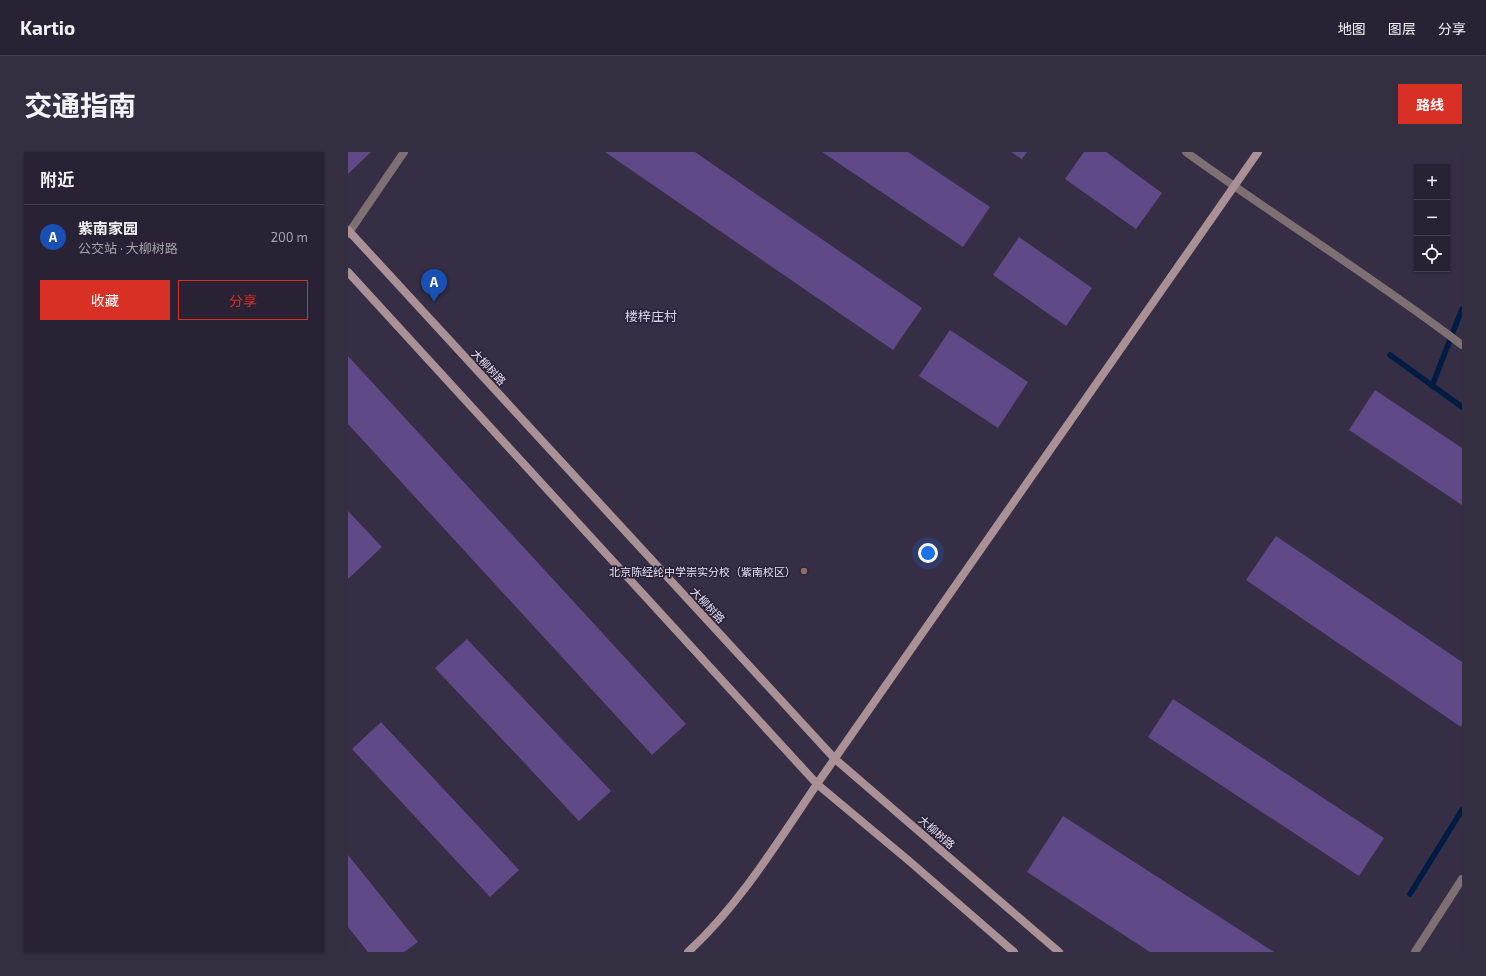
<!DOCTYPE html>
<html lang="zh">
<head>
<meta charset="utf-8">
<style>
	:root { --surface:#282234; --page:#342f40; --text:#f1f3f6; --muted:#a5a4ac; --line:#443f4f; --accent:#d93025 }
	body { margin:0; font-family:"Exo 2","Noto Sans SC",sans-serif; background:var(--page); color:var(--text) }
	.controls { position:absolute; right:12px; top:12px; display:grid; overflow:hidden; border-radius:0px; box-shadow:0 1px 3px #0004 }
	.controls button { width:36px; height:36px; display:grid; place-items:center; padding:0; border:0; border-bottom:1px solid var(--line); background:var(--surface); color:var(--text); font:20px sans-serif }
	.you { position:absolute; left:580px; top:401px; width:14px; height:14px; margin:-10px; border:3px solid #fff; border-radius:50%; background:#1a73e8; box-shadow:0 0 0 6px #1a73e833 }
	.badge { display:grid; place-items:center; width:26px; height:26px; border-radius:50%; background:var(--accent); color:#fff; font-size:13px; font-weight:700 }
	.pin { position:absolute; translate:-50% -33px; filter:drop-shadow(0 1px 2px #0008) }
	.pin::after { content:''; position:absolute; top:21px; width:14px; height:12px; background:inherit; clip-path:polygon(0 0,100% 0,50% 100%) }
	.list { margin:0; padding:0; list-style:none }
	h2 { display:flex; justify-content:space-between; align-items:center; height:52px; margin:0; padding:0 16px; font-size:17px }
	h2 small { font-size:13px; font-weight:400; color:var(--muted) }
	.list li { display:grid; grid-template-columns:26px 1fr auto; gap:12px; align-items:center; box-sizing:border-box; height:64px; padding:0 16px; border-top:1px solid var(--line) }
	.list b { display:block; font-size:15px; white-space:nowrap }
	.list p { margin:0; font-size:13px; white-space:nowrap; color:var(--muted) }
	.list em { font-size:13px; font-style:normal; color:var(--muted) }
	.actions { display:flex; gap:8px; padding:12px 16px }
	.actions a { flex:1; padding:9px 0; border:1px solid var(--accent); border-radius:0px; text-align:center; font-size:14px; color:var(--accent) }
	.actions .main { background:var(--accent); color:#fff }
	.icon { flex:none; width:22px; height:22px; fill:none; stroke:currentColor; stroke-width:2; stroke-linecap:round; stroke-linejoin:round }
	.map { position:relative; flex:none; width:1114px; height:800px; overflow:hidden; border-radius:0px }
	header { display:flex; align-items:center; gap:24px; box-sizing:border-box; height:56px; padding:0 20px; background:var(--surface); border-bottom:1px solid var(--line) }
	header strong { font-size:19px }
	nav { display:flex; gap:22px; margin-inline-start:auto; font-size:14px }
	.intro { display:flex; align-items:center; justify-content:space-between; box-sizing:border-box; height:96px; padding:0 24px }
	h1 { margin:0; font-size:28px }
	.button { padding:10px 18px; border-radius:0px; background:var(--accent); color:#fff; font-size:14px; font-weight:700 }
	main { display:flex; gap:24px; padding:0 24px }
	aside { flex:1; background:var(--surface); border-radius:0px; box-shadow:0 1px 3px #0004 }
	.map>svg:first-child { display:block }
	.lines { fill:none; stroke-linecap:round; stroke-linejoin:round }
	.stream { stroke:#001c42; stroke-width:5.5 }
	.building { fill:#604987 }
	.street { stroke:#7e7072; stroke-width:8 }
	.secondary { stroke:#a99196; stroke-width:8 }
	.education-dot { fill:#8d6e63; stroke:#2b243b; stroke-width:1.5 }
	.labels { text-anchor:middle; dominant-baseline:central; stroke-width:3.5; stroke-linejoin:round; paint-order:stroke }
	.street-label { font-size:11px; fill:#e5e1f0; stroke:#2b243b }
	.poi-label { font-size:11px; fill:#e5e1f0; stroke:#2b243b; text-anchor:end }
	.quarter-label { font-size:13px; fill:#d9d0ee; stroke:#2b243b }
</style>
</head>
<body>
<header>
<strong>Kartio</strong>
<nav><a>地图</a><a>图层</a><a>分享</a></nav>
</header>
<div class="intro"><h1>交通指南</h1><a class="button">路线</a></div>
<main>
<aside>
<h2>附近<small></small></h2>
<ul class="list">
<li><span class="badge" style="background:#1a4fb4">A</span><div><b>紫南家园</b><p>公交站 · 大柳树路</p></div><em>200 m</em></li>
</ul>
<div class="actions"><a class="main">收藏</a><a>分享</a></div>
</aside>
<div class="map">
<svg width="1114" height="800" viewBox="0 0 1114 800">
	<rect width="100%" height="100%" fill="#352e45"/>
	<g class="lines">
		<g class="stream">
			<path d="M1042,203L1114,255"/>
			<path d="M1084,234L1114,157"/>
			<path d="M1062,742L1114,658"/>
		</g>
	</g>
	<g class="building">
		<path d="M0,0H23L0,22Z"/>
		<path d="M257,0H347L574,156L545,198Z"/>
		<path d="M474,0H560L642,55L615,95Z"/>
		<path d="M663,0H679L674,7Z"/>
		<path d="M736,0H758L814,41L788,77L717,27Z"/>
		<path d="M671,85L744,136L718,174L645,123Z"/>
		<path d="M602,178L680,230L650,276L571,224Z"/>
		<path d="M0,204L338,572L304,603L0,272Z"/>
		<path d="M1027,238L1114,296V353L1001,278Z"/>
		<path d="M0,359L34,395L0,427Z"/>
		<path d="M928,384L1114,510V573L1113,575L898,428Z"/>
		<path d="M119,487L263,639L231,669L87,516Z"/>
		<path d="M825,547L1036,686L1011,724L800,585Z"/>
		<path d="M33,570L171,718L142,745L4,597Z"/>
		<path d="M715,664L926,800H802L679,720Z"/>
		<path d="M0,703L70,790L56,800H20L0,775Z"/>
	</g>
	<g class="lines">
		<g class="street">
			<path d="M838,0C929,66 1025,125 1114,193"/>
			<path d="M0,82L56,0"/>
			<path d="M1067,800L1114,727"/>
		</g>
		<g class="secondary">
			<path d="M0,78L487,607L711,800"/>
			<path d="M0,120L469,632L560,708L666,800"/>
			<path d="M340,800C392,752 429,691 469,632L910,0"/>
		</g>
	</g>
	<circle class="education-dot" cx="456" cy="419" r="4"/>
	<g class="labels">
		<g class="street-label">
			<text transform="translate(141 215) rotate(47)">大柳树路</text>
			<text transform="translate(360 453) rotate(47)">大柳树路</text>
			<text transform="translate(589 680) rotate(41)">大柳树路</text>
		</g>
		<g class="poi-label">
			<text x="448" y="419">北京陈经纶中学崇实分校（紫南校区）</text>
		</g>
		<g class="quarter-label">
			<text x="303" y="164">楼梓庄村</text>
		</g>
	</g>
</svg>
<div class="controls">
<button>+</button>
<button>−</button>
<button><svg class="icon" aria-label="locate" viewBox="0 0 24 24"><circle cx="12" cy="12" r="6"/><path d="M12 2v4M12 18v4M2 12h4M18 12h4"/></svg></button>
</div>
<div class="you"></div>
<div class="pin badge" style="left:86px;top:150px;background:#1a4fb4">A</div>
</div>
</main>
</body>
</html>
